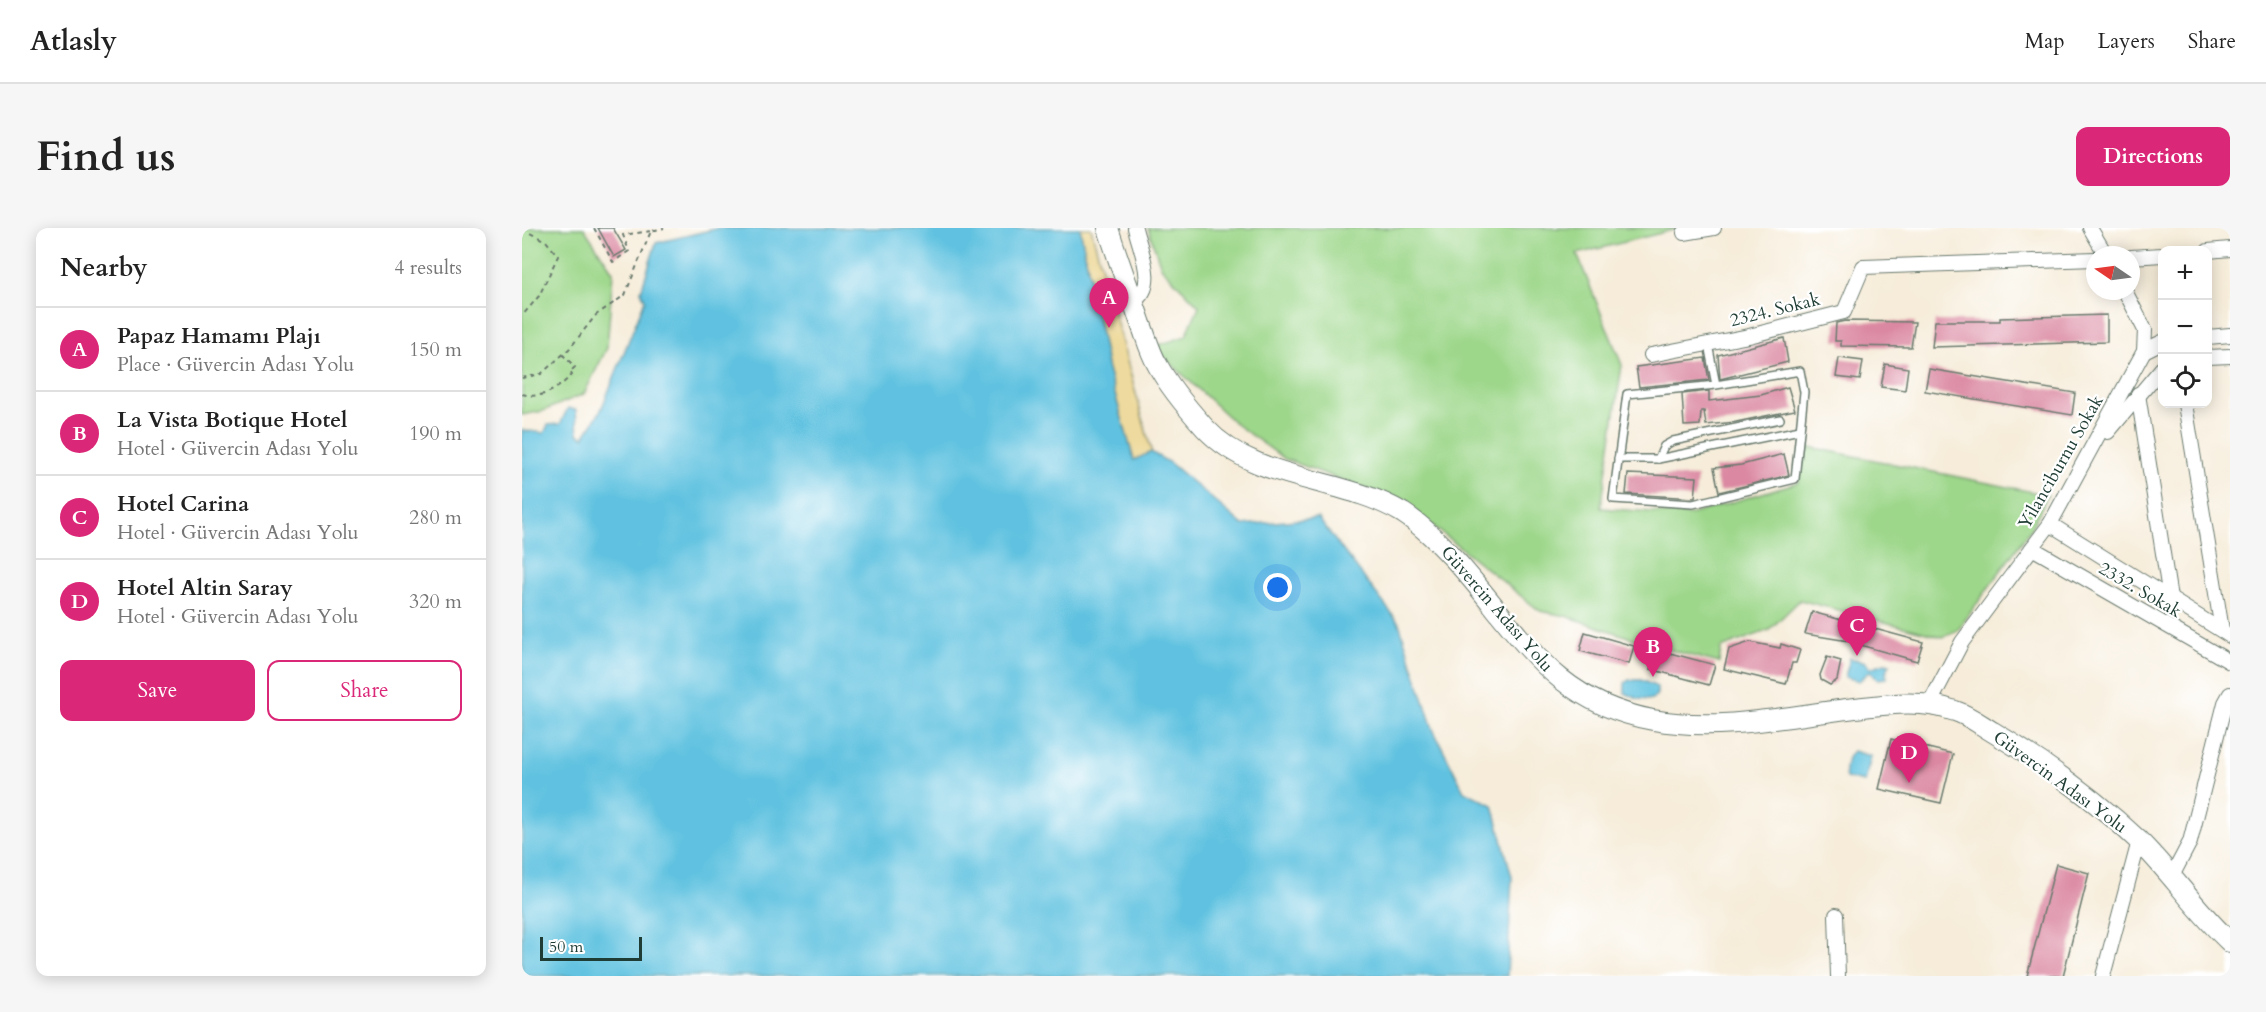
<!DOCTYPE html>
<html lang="en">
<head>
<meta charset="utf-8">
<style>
	:root { --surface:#fff; --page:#f6f6f6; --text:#222; --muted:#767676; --line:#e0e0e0; --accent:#db2777 }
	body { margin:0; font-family:Cardo,serif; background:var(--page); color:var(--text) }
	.controls { position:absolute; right:18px; top:18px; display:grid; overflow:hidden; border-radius:12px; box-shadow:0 3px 15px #0003 }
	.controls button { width:54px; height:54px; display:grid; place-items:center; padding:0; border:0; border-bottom:2px solid var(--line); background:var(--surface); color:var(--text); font:30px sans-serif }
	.compass { position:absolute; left:1564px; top:18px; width:54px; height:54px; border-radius:50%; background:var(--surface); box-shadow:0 3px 15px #0003; rotate:283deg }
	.scale { position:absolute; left:18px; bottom:15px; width:102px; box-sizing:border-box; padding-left:6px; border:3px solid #1f3d34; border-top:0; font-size:16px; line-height:21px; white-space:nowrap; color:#1f3d34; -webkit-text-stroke:4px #fff; paint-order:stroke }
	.you { position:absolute; left:756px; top:360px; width:21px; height:21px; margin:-15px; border:4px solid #fff; border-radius:50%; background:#1a73e8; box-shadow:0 0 0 9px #1a73e833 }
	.badge { display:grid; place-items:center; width:39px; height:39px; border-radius:50%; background:var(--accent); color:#fff; font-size:20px; font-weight:700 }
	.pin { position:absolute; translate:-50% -50px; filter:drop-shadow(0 2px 3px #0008) }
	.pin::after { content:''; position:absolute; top:32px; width:21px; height:18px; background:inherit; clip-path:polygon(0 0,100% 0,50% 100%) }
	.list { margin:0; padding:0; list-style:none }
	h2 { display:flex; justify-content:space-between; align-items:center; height:78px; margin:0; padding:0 24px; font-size:26px }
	h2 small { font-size:20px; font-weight:400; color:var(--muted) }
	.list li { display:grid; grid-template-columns:39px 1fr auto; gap:18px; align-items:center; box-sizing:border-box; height:84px; padding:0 24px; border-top:2px solid var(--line) }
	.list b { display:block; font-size:22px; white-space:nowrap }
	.list p { margin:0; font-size:20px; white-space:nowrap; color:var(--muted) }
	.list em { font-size:20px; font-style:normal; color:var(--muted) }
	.actions { display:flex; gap:12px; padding:18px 24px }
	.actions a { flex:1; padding:14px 0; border:2px solid var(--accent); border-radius:12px; text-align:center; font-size:21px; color:var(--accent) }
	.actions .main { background:var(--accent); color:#fff }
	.icon { flex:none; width:33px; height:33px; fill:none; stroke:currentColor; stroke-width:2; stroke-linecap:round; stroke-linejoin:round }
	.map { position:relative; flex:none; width:1708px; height:748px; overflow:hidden; border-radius:12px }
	header { display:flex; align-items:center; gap:36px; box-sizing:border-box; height:84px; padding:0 30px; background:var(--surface); border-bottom:2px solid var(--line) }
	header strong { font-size:28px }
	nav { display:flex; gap:33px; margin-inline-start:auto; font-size:21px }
	.intro { display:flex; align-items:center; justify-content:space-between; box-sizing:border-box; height:144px; padding:0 36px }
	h1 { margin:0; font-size:42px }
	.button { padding:15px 27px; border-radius:12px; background:var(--accent); color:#fff; font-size:21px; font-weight:700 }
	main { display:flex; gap:36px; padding:0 36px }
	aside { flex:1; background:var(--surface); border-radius:12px; box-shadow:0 3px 15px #0003 }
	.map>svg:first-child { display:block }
	.green { fill:#9dd78a; stroke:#5e8a5f; stroke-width:1.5 }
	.sand { fill:#eeda9e; stroke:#868c69; stroke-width:1.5 }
	.water { fill:#61c2e0; stroke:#40808a; stroke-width:1.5 }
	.building { fill:#db89a3 }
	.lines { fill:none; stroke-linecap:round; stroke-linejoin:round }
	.service-casing { stroke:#6a7a6e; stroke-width:10 }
	.minor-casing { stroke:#6a7a6e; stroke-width:16 }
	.secondary-casing { stroke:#6a7a6e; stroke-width:22 }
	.path { stroke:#6a7a6e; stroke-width:2; stroke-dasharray:4.5 4.5; stroke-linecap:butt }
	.service { stroke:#fff; stroke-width:7 }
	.minor { stroke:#fff; stroke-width:14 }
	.secondary { stroke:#fff; stroke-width:20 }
	.labels { text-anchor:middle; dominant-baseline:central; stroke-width:4.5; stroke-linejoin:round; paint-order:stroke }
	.street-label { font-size:18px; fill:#1f3d34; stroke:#fff }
</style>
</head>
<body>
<header>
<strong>Atlasly</strong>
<nav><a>Map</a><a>Layers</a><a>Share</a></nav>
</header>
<div class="intro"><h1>Find us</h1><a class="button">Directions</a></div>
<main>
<aside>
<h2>Nearby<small>4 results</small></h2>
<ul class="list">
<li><span class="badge">A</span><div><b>Papaz Hamamı Plajı</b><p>Place · Güvercin Adası Yolu</p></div><em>150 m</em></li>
<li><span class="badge">B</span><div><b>La Vista Botique Hotel</b><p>Hotel · Güvercin Adası Yolu</p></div><em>190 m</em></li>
<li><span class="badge">C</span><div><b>Hotel Carina</b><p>Hotel · Güvercin Adası Yolu</p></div><em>280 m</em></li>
<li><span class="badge">D</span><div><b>Hotel Altin Saray</b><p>Hotel · Güvercin Adası Yolu</p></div><em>320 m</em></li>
</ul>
<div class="actions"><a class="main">Save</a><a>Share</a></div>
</aside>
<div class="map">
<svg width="1708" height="748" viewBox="0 0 1708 748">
	<rect width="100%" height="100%" fill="#fff"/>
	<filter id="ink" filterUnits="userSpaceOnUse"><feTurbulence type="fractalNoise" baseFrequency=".0167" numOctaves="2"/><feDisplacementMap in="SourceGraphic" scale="12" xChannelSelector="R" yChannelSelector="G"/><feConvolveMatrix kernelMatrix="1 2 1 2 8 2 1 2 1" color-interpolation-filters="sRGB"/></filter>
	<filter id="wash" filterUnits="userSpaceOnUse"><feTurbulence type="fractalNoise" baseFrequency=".008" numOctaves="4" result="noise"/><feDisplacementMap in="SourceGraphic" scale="24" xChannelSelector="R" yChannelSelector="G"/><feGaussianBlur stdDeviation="1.35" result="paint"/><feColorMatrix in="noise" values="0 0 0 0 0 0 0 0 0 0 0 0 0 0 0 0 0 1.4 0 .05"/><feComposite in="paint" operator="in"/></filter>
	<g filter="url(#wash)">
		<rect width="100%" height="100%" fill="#f6ecd9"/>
		<g class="green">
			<path d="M0,0H62L91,44L85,120L62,166L21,183L0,187Z"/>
			<path d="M626,0H1159L1055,26L1100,137L1079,280L1167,287L1277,254L1282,218L1526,267L1508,302L1436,402L1420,409L1278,372L1247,402L1199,420L1197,435L1130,417L1044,388L1018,383L882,275L763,231L715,197L631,119L664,108L677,78L639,39Z"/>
		</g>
		<path class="sand" d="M558,0H569L630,225L612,233L586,142Z"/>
		<g class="water">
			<path d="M197,0H558L586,142L612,232L629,224L648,235L721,297L796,290L877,395L911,501L942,563L971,577L990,649L985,748H0V202L22,205L26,197L38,196L46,180L54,182L56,206L62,209L79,182L123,72L119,63L134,15Z"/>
			<path d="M1328,430L1344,434L1348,440L1363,435L1368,436L1364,444L1365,450L1355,451L1348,443L1337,453L1323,449Z"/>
			<path d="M1107,452H1119L1135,459V466L1130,472L1116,471L1103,465V455Z"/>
			<path d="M1331,523L1349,528L1343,554L1324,550C1321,543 1325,528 1331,523Z"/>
		</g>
		<g id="blocks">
			<g class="building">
				<path d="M76,0H91L104,22L92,29Z"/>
				<path d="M1585,87V114L1410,119L1413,93H1478V90Z"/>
				<path d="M1323,93L1393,94L1389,119L1319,118V113H1313L1314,95Z"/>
				<path d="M1262,110L1266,134L1198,151L1196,127Z"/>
				<path d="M1183,130L1187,152L1117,159L1114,139Z"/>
				<path d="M1317,130L1341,133L1338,152L1314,149Z"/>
				<path d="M1363,136L1386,140L1383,162L1359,159Z"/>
				<path d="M1407,141L1553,165L1550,187L1403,163Z"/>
				<path d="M1266,159L1273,182L1214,194L1184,197L1182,183H1179L1178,197L1162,198L1160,166L1187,163V173L1239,167Z"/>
				<path d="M1262,226L1267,247L1197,264L1192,240L1219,237Z"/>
				<path d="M1106,246L1175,249L1173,270L1104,266Z"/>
				<path d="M1290,384L1401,414L1395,433L1338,417V415L1283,406Z"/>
				<path d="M1063,404L1112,418L1107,436L1058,423Z"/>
				<path d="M1228,414L1258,420L1259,416L1278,422L1274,435H1270L1264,456L1202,441L1207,421Z"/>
				<path d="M1133,421L1193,437L1187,457L1128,441Z"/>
				<path d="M1305,429L1319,433L1315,452L1308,457L1299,452L1298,447Z"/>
				<path d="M1369,511L1431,526L1419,575L1357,561Z"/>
				<path d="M1534,636L1567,645L1541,748H1505Z"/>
			</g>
		</g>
	</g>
	<g filter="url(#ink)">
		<use href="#blocks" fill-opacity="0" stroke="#6a7a6e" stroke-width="1.5"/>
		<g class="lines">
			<defs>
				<g id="service">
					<path d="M1186,116L1194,157L1105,166L1091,271L1171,276L1273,251L1282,164L1278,143L1194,157"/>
					<path d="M1096,231H1136L1278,202"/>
					<path d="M1136,231L1142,218L1151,213L1258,191"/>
				</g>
				<g id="minor">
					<path d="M1568,0L1584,27"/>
					<path d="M1162,5L1192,0"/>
					<path d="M1686,23L1708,21"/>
					<path d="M1609,29L1640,27"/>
					<path d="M611,73C637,60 618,22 613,0"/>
					<path d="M1686,109L1708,107"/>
					<path d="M1622,123L1640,114"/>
					<path d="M1129,127L1227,108L1322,84L1341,39L1573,31"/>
					<path d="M1686,129L1708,128"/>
					<path d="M1616,166L1648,370"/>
					<path d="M1663,176L1700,402"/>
					<path d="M1586,204L1640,140"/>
					<path d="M1528,296L1708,408"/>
					<path d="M1510,320L1708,434"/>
					<path d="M1408,475L1440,414L1528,296L1622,123L1623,102L1603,63"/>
					<path d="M1649,650L1668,614L1703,475L1708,466"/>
					<path d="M1314,687L1316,748"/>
					<path d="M1581,748L1617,613"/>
				</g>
				<path id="secondary" d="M586,0C596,32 608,64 619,96C624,109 628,124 635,136C647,159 666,181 683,200C734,255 820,248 881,285C901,298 918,316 934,333C999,405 1028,473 1131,492C1198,504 1267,488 1333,480C1367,476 1400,471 1433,483C1446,487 1459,497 1471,504C1521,534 1573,571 1616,612C1649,644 1674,683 1708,714"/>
			</defs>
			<use href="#service" class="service-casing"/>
			<use href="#minor" class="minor-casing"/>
			<use href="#secondary" class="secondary-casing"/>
			<g class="path">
				<path d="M72,0L91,34L107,23L101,7L129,3"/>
				<path d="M0,1L24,13L36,28L17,68L0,88"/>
				<path d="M0,150L19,146L48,120L74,87L103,67L129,3L142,0"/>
				<path d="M0,166C21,172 35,161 50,147L48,144L53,139L41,127"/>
			</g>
			<use href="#service" class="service"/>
			<use href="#minor" class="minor"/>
			<use href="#secondary" class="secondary"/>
		</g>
	</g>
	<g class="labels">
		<g class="street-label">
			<text transform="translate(1253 82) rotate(-14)">2324. Sokak</text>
			<text transform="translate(1539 234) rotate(-60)">Yilanciburnu Sokak</text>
			<text transform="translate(1618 362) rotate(30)">2332. Sokak</text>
			<text transform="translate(975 381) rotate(49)">Güvercin Adası Yolu</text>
			<text transform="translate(1538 554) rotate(36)">Güvercin Adası Yolu</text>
		</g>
	</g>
</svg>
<div class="controls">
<button>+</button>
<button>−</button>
<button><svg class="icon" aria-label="locate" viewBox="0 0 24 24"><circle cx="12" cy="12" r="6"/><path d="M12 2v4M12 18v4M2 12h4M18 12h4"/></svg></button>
</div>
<svg class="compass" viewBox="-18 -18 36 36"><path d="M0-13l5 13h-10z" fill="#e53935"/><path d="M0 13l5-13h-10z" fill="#767676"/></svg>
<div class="scale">50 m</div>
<div class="you"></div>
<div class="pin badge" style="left:587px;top:100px">A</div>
<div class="pin badge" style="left:1131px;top:449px">B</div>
<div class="pin badge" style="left:1335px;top:428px">C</div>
<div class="pin badge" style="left:1387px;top:555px">D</div>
</div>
</main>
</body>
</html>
